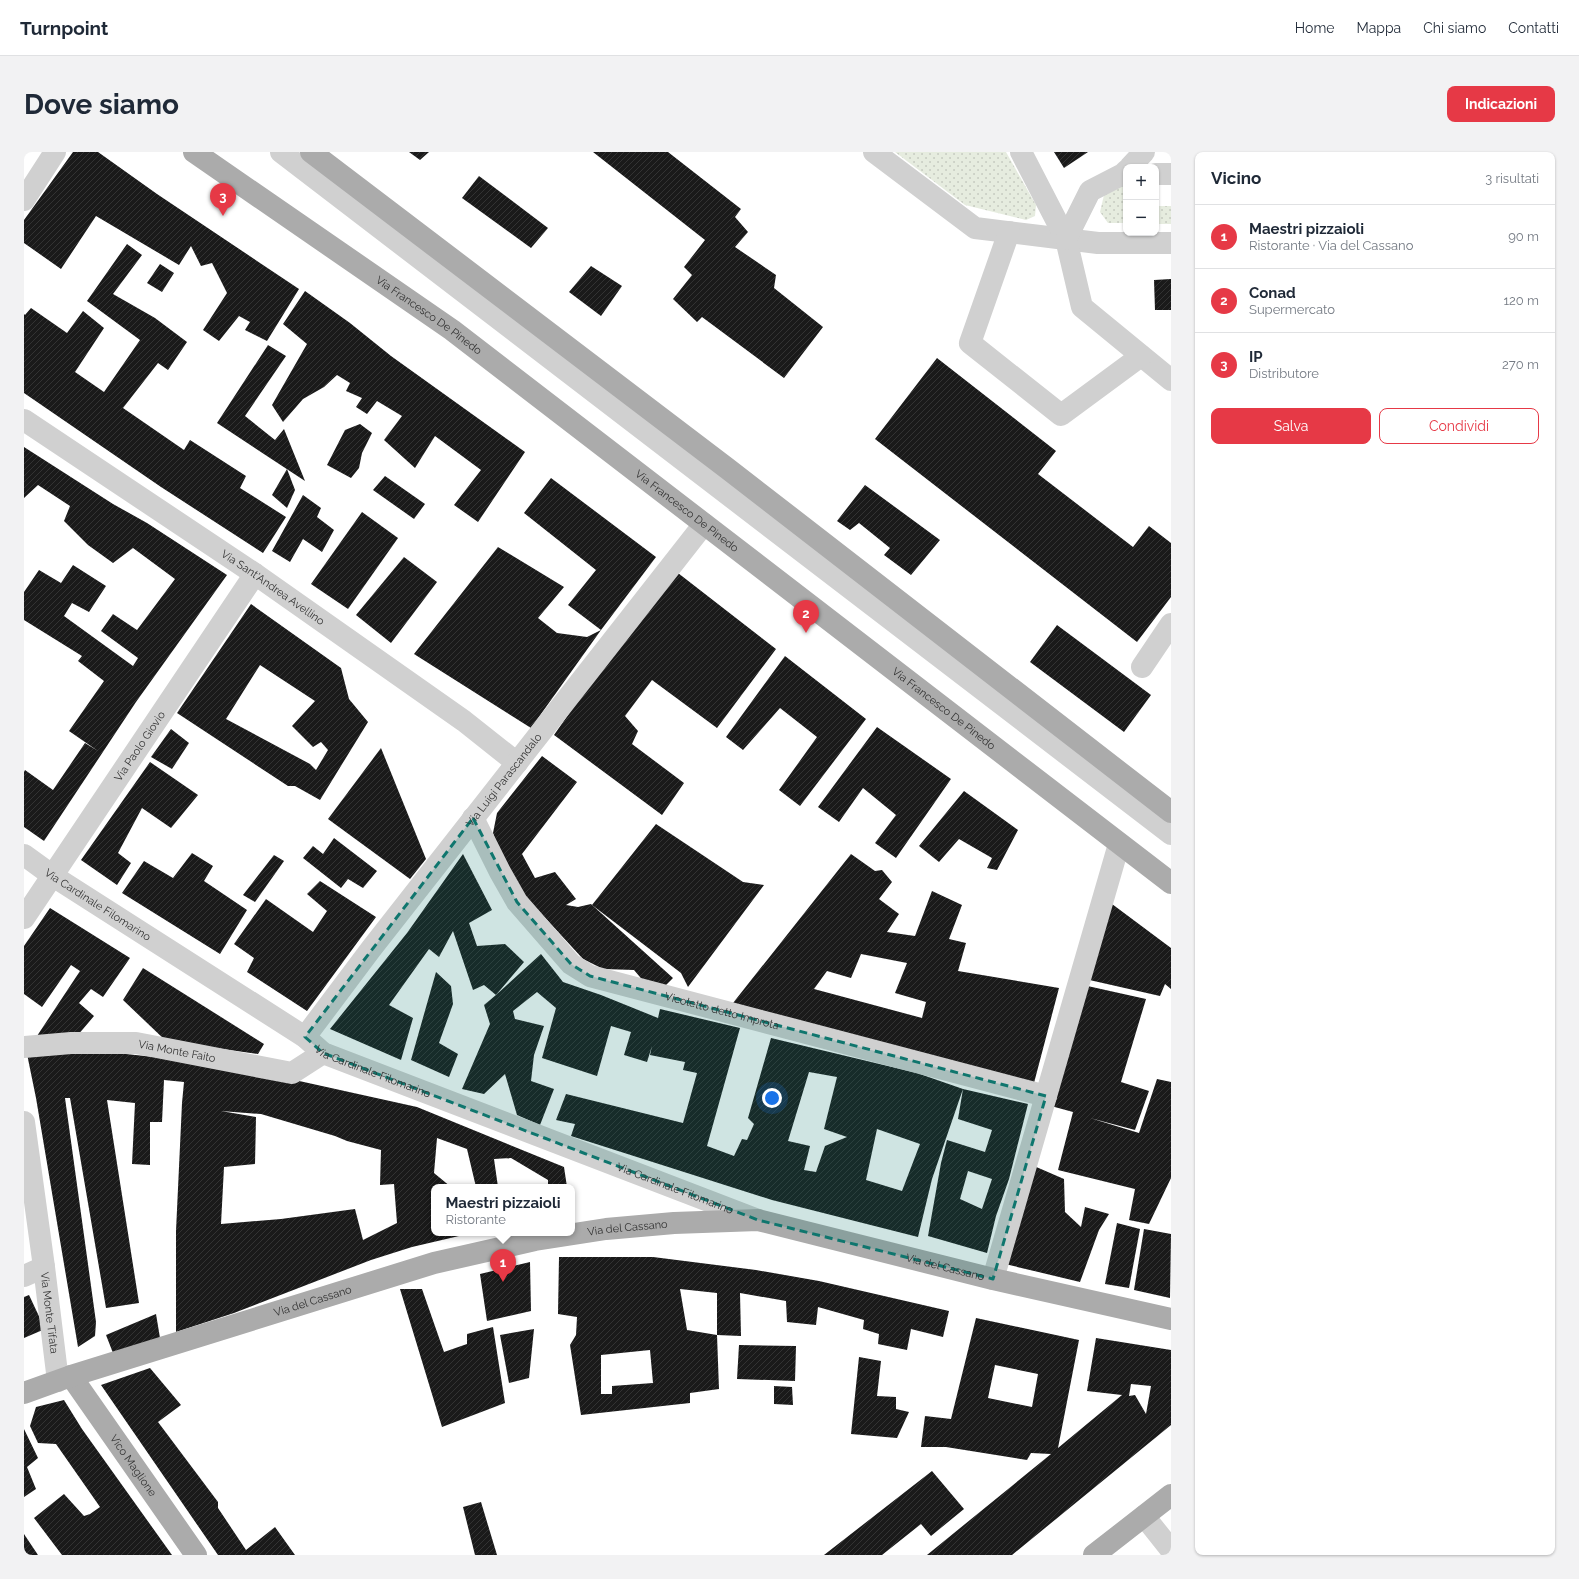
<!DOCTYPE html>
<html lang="it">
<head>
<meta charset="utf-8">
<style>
	:root { --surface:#fff; --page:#f2f2f3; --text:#1f2937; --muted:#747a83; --line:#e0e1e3; --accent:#e63946 }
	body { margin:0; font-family:Raleway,sans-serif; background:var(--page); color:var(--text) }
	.controls { position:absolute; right:12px; top:12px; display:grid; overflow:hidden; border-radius:8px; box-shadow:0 1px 3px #0004 }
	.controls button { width:36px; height:36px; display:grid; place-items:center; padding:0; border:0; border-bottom:1px solid var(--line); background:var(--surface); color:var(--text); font:20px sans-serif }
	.you { position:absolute; left:748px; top:946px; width:14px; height:14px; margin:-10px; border:3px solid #fff; border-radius:50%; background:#1a73e8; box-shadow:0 0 0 6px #1a73e833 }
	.badge { display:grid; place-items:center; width:26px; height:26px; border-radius:50%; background:var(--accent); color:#fff; font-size:13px; font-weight:700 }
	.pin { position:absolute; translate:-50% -33px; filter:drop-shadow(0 1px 2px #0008) }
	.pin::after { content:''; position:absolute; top:21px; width:14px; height:12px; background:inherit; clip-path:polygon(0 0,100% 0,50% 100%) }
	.popup { position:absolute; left:407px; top:1032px; width:144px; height:52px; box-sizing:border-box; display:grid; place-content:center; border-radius:8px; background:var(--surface); filter:drop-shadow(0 1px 3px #0005); font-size:13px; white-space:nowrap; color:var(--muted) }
	.popup b { font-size:15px; color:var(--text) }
	.popup::after { content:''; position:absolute; left:50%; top:100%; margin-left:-8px; border:8px solid transparent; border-top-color:var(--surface) }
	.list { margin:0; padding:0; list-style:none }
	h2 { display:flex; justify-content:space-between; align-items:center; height:52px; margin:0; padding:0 16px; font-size:17px }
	h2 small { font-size:13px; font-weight:400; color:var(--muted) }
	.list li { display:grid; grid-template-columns:26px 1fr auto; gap:12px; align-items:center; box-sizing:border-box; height:64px; padding:0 16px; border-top:1px solid var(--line) }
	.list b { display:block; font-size:15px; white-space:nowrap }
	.list p { margin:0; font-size:13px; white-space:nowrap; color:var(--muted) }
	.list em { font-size:13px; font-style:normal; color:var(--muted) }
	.actions { display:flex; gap:8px; padding:12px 16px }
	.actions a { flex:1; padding:9px 0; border:1px solid var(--accent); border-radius:8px; text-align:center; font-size:14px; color:var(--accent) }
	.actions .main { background:var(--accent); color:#fff }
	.map { position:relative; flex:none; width:1147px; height:1403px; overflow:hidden; border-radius:8px }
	header { display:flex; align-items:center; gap:24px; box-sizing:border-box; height:56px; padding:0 20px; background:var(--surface); border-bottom:1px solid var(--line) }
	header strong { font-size:19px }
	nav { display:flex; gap:22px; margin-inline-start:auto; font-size:14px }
	.intro { display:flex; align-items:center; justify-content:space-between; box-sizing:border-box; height:96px; padding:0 24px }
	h1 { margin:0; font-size:28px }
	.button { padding:10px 18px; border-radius:8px; background:var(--accent); color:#fff; font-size:14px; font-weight:700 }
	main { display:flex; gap:24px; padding:0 24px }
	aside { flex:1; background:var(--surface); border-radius:8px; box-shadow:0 1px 3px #0004 }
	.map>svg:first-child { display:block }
	.grass { fill:url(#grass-dots) }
	.building { fill:url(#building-hatch); fill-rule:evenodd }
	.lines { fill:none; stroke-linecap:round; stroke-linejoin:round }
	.minor { stroke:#d0d0d0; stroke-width:22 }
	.major { stroke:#ababab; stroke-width:22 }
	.marked { fill:#0f766e; fill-opacity:0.2; stroke:#0f766e; stroke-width:3; stroke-dasharray:8 5; stroke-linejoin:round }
	.labels { text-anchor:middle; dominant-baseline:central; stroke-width:4; stroke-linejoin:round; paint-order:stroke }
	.street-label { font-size:11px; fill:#333; stroke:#fff }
</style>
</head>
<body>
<header>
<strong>Turnpoint</strong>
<nav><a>Home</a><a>Mappa</a><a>Chi siamo</a><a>Contatti</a></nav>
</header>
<div class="intro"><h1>Dove siamo</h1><a class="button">Indicazioni</a></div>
<main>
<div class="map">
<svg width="1147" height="1403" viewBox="0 0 1147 1403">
	<defs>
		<pattern id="grass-dots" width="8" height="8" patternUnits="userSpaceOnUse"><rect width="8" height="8" fill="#e6ecdf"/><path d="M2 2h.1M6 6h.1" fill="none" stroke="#c6cbc0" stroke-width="1.8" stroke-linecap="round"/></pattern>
		<pattern id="building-hatch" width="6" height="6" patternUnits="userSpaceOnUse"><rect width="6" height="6" fill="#1a1a1a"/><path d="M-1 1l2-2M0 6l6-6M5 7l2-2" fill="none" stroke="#333"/></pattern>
	</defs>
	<rect width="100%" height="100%" fill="#fff"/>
	<g class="grass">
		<path d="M871,0H982L1012,53L1011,64L1002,68L941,53Z"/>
		<path d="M1090,33L1102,34V71H1084L1076,60L1080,43Z"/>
		<rect x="1132" y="54" width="15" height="18"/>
	</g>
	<g class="building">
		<path d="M49,0H74L133,42L275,137L243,189L221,178L226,170L215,164L195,189L179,178L203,141L188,111L177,114L167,94L155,113L72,64L37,117L0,91V68Z"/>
		<path d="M385,0H405L396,8Z"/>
		<path d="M569,0H644L717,57L711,65L724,80L711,95L752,123L750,136L799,175L760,226L678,165L673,170L649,147L668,123L660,115L681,88Z"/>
		<path d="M1030,0H1064L1040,16Z"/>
		<path d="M455,24L524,76L507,96L438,46Z"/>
		<path d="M103,92L118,103L89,142L131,166L163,190L144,218L134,211L99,256L160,298L166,288L222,324L216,336L262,365L239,401L137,335L0,241V162L1,163L7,156L43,181L59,159L80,176L51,220L80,240L116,188L63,149Z"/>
		<path d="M136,112L150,121L138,140L123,131Z"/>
		<path d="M567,114L598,134L577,164L545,140Z"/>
		<path d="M1147,127V158H1131L1130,128Z"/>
		<path d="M281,139L326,171L367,204L501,300L454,370L430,353L457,318L411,284L391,316L360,288L378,264L353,249L343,262L332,255L338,246L322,239L326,231L313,223L300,235L279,247L259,270L248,253L283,192L259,172Z"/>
		<path d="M244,193L262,204L221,264L251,288L260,277L281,329L193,271Z"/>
		<path d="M913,206L1032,299L1014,322L1109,395L1125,374L1147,391V445L1113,490L851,287Z"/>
		<path d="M336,272L348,281L338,301L335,316L327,326L303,313L321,278Z"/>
		<path d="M0,295L89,352L123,371L203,423L112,550L20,689L0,675V620L1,618L29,638L61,591L74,599L45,579L80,529L54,509L58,504L0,468V440L15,418L37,431L49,413L82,434L65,460L48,451L40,464L109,514L114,506L77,479L89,462L113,478L151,427L109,396L89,411L64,393L40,369L46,354L14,333L0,346Z"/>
		<path d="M263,317L271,338L263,356L248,343Z"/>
		<path d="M361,324L401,352L390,367L349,338Z"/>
		<path d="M527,326L632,405L577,478L544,453L572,418L500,361Z"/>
		<path d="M841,333L916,388L887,423L860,403L866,396L835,371L826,378L813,369Z"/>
		<path d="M279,343L297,356L293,365L310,378L298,400L279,387L266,410L248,399Z"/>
		<path d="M338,360L374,386L324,457L287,432Z"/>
		<path d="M474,395L540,435L514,466L533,481L563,485L577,478L507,576L390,502Z"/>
		<path d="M380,405L413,430L367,491L332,463Z"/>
		<path d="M654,421L752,497L693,576L628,528L601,564L614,579L608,592L660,631L638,663L530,583L562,537Z"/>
		<path d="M227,452L317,516L325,547L344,570L296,648L271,634H264L153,561ZM236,513L291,549L268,574L289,595L297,590L304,598L292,618L286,612L202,567Z"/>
		<path d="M1033,473L1127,543L1100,580L1006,510Z"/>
		<path d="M761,504L842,567L776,654L755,638L793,585L756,556L719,598L702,585Z"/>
		<path d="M853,575L927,627L872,706L851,691L872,663L839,636L815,670L794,655Z"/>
		<path d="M147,577L165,591L148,617L127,605Z"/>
		<path d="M357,596L402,707L386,727L304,667Z"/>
		<path d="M518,604L553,630L498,702L511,726L531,720L552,747L542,753L554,755L567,752L649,826L637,838L621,831L610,818L579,817L559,807L491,733L476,702L469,681L473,661Z"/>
		<path d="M126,610L174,643L147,676L118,656L94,701L107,711L93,733L57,708Z"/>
		<path d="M940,639L994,678L973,718L963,716L968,706L935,687L915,710L895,694Z"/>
		<path d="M632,672L719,730L740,733L664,835L657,821L568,753Z"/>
		<path d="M310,686L353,719L339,736L324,727L317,736L279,706L289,694L299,702Z"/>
		<path d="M168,701L189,714L180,729L223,758L196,802L98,741L120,709L149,726Z"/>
		<path d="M439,702L468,758L445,771L453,794L481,792L500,810L472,843L517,802L539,830L577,843L634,866L636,857L716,876L683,994L710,1004L718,987L723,988L730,972L724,966L747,886L893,921L939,937L1004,952L985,1027L972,1064L963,1101L904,1084L917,1011L923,988L961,1000L968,978L934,967L939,937L908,1027L894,1085L748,1048L547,984L551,972L532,968L542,942L659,971L673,921L659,918L661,910L626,903L628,894L623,910L600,903L607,880L587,874L573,924L518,906L532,856L513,840L489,859L491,867L520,874L510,903L507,929L530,937L516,973L493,963L481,922L460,942L438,937L466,872L460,853L472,843L460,833L449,838L429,779L415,805L405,797L365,853L389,866L377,908L306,877L383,781ZM785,920L813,925L800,977L823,985L801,994L792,1020L780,1018L786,994L764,989ZM853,977L896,992L878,1039L842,1028ZM944,1019L968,1027L958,1057L936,1047Z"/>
		<path d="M827,702L851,719L858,718L868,730L855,747L875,762L863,780L891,784L908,739L938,753L925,787L942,791L934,819L1035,836L1010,931L709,851ZM837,802L883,811L871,841L902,850L898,866L790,837L803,819L827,826Z"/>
		<path d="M250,703L260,709L231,750L219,743Z"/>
		<path d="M296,729L352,765L283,859L223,820L230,806L210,792L242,747L289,780L303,759L283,742Z"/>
		<path d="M1084,749L1147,796V837L1141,832L1136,844L1061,827Z"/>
		<path d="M26,756L106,806L79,845L67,837L55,851L70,864L54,883L13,884L56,819L47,813L18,855L0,842V794Z"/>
		<path d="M119,816L240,892L234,902L142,889L99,848Z"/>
		<path d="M412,820L427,834L429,852L415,891L434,902L425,925L387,908Z"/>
		<path d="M1059,833L1122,847L1097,930L1125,939L1111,978L1066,966L1115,981L1133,927L1147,930V1026L1125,1072L1105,1068L1111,1037L1034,1018L1049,960L1027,954Z"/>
		<path d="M73,899L198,912L393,955L540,1015L543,1035H524V1028L487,1006L470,1007L474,1035H452L443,997L413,986L410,1021L427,1035H410V1081H435V1084L388,1095L347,1108L210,1161L152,1180V1079L158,951L160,930L140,928L138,970H126V1013L108,1012L111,951L83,948L115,1151L82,1156L46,946H41L72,1170L71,1184L54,1195L12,946L3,902ZM197,959L237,962L311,984L323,989L357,998L356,1033L370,1032L373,1071L339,1088L331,1057L257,1067L197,1072L200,1015L231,1012L232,965Z"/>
		<path d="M1010,1014L1040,1027L1041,1060L1057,1075L1061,1055L1085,1062L1075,1078L1056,1130L981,1112Z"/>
		<path d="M1093,1071L1116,1077L1105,1136L1081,1132Z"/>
		<path d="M1120,1077L1147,1082L1146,1146L1110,1138Z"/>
		<path d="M535,1105H629L732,1118L795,1129L925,1159L919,1185L887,1177L883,1198L854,1192L855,1182L839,1177L840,1168L794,1155L792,1173L763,1170L762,1149L716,1141L717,1184L693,1183V1141L656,1137L663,1178L693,1183L695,1237L666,1241V1251L557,1263L546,1193L552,1183L553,1165L534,1162ZM626,1198L629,1231L588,1234V1242H577V1203Z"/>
		<path d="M506,1110L507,1159L463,1169L456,1122Z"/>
		<path d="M376,1137H398L420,1200L443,1192V1182L469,1175L481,1251L418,1275Z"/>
		<path d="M5,1143L21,1177L0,1186V1145Z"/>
		<path d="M132,1162L136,1186L89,1201L82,1183Z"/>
		<path d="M952,1166L1055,1188L1034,1296L1098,1243L1063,1239L1072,1186L1147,1198V1273L988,1403H903L1027,1302L1007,1301L1003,1308L922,1295H897L901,1264L927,1267ZM971,1213L1014,1222L1008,1255L964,1246ZM1107,1232L1127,1234L1122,1262L1111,1243L1105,1244Z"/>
		<path d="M510,1177L505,1226L485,1231L476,1183Z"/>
		<path d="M715,1193L772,1194L771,1229L713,1227Z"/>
		<path d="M835,1205L857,1209L853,1244L872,1245V1257L885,1260L873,1286L827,1282Z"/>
		<path d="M126,1216L157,1253L134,1270L194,1350V1356L222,1398L251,1375L271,1403H194L77,1233Z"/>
		<path d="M750,1234L768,1235L769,1253L750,1252Z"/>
		<path d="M40,1248L58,1277L148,1403H38L10,1366L40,1342L60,1364L66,1362L76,1355L32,1292L14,1291L6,1274L12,1255Z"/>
		<path d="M0,1277L14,1306L3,1315L12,1337L0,1345Z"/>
		<path d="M908,1319L940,1357L907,1384L897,1372L858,1403H800Z"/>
		<path d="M457,1350L473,1403H451L439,1355Z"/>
		<path d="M0,1382L14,1403H0Z"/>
	</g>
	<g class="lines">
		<g class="minor">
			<path d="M257,0L1147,682"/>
			<path d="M850,0L951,76L1074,91H1147"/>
			<path d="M997,0L1042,87L1058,155L1147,228"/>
			<path d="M1106,15L1120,0"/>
			<path d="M1132,22H1147"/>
			<path d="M0,48L31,0"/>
			<path d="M985,80L946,191L1037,263L1117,204"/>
			<path d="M1042,87L1066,39L1099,22L1102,19"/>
			<path id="s1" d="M0,268L231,422L440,569L493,611"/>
			<path d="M1118,515L1147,472"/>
			<path id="s2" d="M449,666L476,720L493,750L547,812L566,824L1022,944"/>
			<path id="s3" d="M0,703L29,724L281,885L299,901L734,1068"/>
			<path id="s4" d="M0,766L231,422"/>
			<path id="s5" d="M281,885L347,797L680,372"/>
			<path id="s6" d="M0,895L47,891H112L268,921L299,901"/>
			<path d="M0,970L20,1115"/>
			<path id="s7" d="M0,1124L20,1115L34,1229"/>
			<path d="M969,1127L1095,692"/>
			<path d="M1120,1364L1147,1398"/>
		</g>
		<g class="major">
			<path id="s8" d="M170,0L428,178L1147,731"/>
			<path d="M287,0L704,317L1147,660"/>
			<path id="s9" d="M47,1224L172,1403"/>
			<path id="s10" d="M0,1241L47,1224L410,1111L511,1088L582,1077L650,1071L734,1068L969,1127L1147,1167"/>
			<path d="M1070,1403L1147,1343"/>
		</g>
	</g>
	<path class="marked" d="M449,666L493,750L547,812L566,824L1022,944L969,1127L734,1068L299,901L281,885Z"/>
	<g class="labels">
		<g class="street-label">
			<text stroke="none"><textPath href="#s8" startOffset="286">Via Francesco De Pinedo</textPath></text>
			<text stroke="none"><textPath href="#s8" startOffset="610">Via Francesco De Pinedo</textPath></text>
			<text stroke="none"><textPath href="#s1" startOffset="300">Via Sant'Andrea Avellino</textPath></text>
			<text stroke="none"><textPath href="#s8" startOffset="934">Via Francesco De Pinedo</textPath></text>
			<text stroke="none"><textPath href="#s4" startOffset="207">Via Paolo Giovio</textPath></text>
			<text stroke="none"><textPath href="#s5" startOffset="325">Via Luigi Parascandalo</textPath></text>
			<text stroke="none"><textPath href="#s3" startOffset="89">Via Cardinale Filomarino</textPath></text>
			<text stroke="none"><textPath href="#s2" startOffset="336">Vicoletto detto Improta</textPath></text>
			<text stroke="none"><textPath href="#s6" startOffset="154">Via Monte Faito</textPath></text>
			<text stroke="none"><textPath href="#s3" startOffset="412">Via Cardinale Filomarino</textPath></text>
			<text stroke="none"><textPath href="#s3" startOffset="736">Via Cardinale Filomarino</textPath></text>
			<text stroke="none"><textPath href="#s10" startOffset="627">Via del Cassano</textPath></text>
			<text stroke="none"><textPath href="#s10" startOffset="951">Via del Cassano</textPath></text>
			<text stroke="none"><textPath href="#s10" startOffset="303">Via del Cassano</textPath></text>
			<text stroke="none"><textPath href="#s7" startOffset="68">Via Monte Tifata</textPath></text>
			<text stroke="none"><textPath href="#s9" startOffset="109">Vico Maglione</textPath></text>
		</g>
	</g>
</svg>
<div class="controls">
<button>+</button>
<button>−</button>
</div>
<div class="you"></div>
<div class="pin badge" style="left:479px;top:1130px">1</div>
<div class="popup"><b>Maestri pizzaioli</b>Ristorante</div>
<div class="pin badge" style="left:782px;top:481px">2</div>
<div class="pin badge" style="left:199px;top:64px">3</div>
</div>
<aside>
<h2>Vicino<small>3 risultati</small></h2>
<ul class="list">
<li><span class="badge">1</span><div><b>Maestri pizzaioli</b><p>Ristorante · Via del Cassano</p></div><em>90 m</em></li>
<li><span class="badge">2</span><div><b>Conad</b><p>Supermercato</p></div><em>120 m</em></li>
<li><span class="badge">3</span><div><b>IP</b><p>Distributore</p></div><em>270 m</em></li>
</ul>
<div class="actions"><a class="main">Salva</a><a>Condividi</a></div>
</aside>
</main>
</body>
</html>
